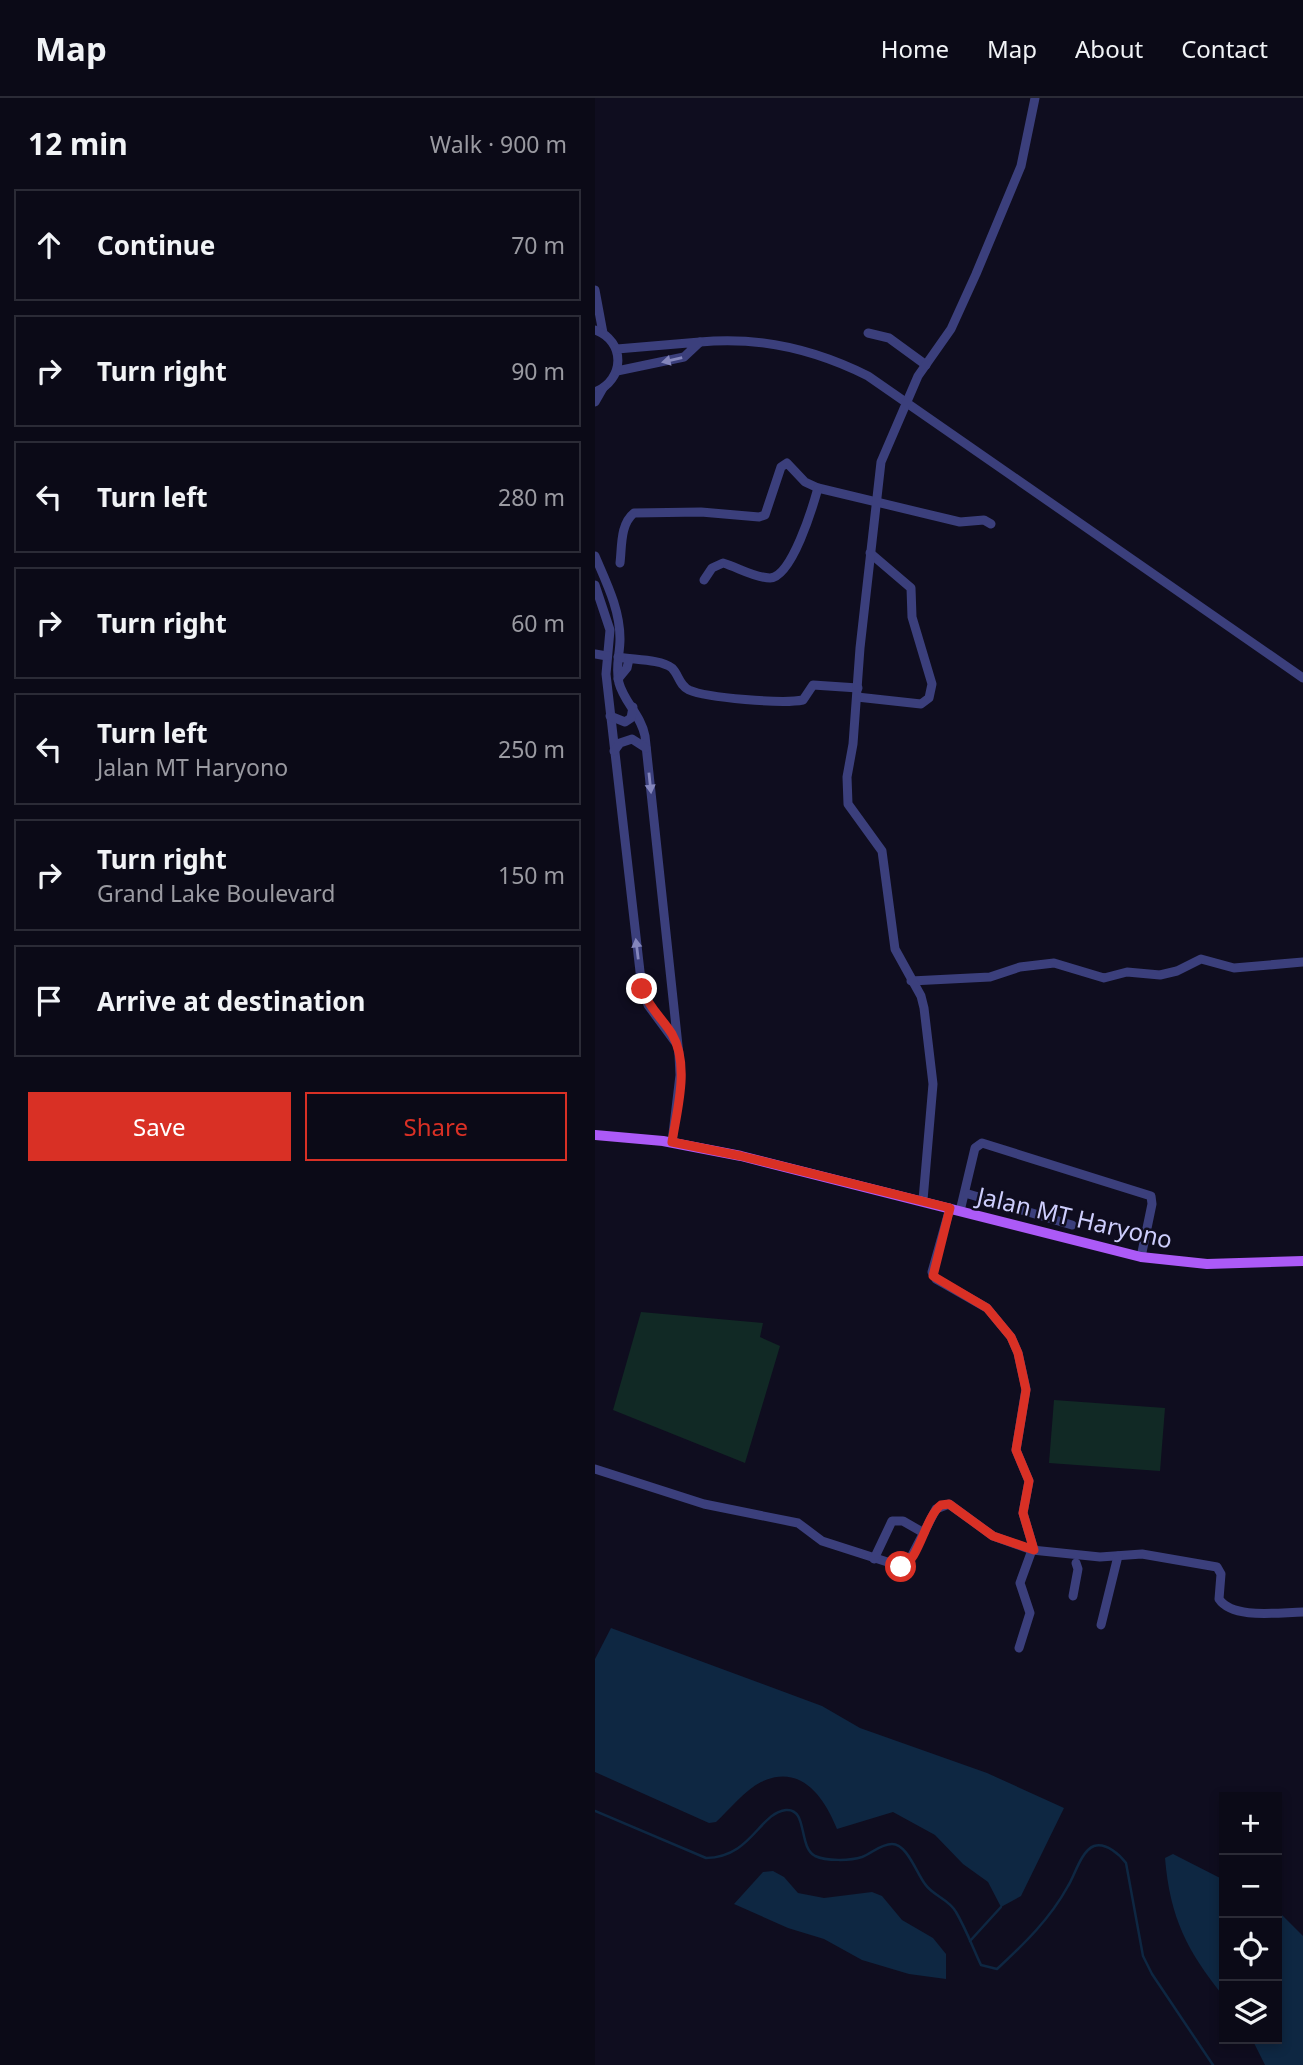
<!DOCTYPE html>
<html lang="en">
<head>
<meta charset="utf-8">
<style>
	:root { --surface:#0b0a17; --page:#141320; --text:#f1f3f6; --muted:#9a9aa1; --line:#2b2b36; --accent:#d93025 }
	body { margin:0; font-family:"Noto Sans",sans-serif; background:var(--page); color:var(--text) }
	.controls { position:absolute; right:21px; bottom:21px; display:grid; overflow:hidden; border-radius:0px; box-shadow:0 4px 10px #0003 }
	.controls button { width:63px; height:63px; display:grid; place-items:center; padding:0; border:0; border-bottom:2px solid var(--line); background:var(--surface); color:var(--text); font:35px sans-serif }
	.stop { position:absolute; width:21px; height:21px; margin:-16px; border:5px solid #d93025; border-radius:50%; background:#fff }
	.stop.end { background:#d93025; border-color:#fff; box-shadow:0 2px 7px #0008 }
	.list { margin:0; padding:0; list-style:none }
	h2 { display:flex; justify-content:space-between; align-items:center; height:91px; margin:0; padding:0 28px; font-size:30px }
	h2 small { font-size:23px; font-weight:400; color:var(--muted) }
	.list li { display:grid; grid-template-columns:46px 1fr auto; gap:21px; align-items:center; box-sizing:border-box; height:112px; margin:0 14px 14px; padding:0 14px; border:2px solid var(--line); border-radius:0px }
	.list b { display:block; font-size:26px; white-space:nowrap }
	.list p { margin:0; font-size:23px; white-space:nowrap; color:var(--muted) }
	.list em { font-size:23px; font-style:normal; color:var(--muted) }
	.actions { display:flex; gap:14px; padding:21px 28px }
	.actions a { flex:1; padding:16px 0; border:2px solid var(--accent); border-radius:0px; text-align:center; font-size:24px; color:var(--accent) }
	.actions .main { background:var(--accent); color:#fff }
	.icon { flex:none; width:38px; height:38px; fill:none; stroke:currentColor; stroke-width:2; stroke-linecap:round; stroke-linejoin:round }
	.map { position:relative; flex:none; width:708px; height:1967px; overflow:hidden }
	header { display:flex; align-items:center; gap:42px; box-sizing:border-box; height:98px; padding:0 35px; background:var(--surface); border-bottom:2px solid var(--line) }
	header strong { font-size:33px }
	nav { display:flex; gap:38px; margin-inline-start:auto; font-size:24px }
	main { display:flex }
	aside { flex:1; background:var(--surface) }
	.map>svg:first-child { display:block }
	.green { fill:#112925 }
	.water { fill:#0e2742 }
	.lines { fill:none; stroke-linecap:round; stroke-linejoin:round }
	.stream { stroke:#0e2742; stroke-width:2.5 }
	.minor { stroke:#3b3f7c; stroke-width:9 }
	.major { stroke:#ac5af7; stroke-width:10 }
	.oneway { fill:#8486bc }
	.route { stroke:#d93025; stroke-width:9 }
	.labels { text-anchor:middle; dominant-baseline:central; stroke-width:5; stroke-linejoin:round; paint-order:stroke }
	.street-label { font-size:24px; fill:#cecefd; stroke:#0f0d1f }
</style>
</head>
<body>
<header>
<strong>Map</strong>
<nav><a>Home</a><a>Map</a><a>About</a><a>Contact</a></nav>
</header>
<main>
<aside>
<h2>12 min<small>Walk · 900 m</small></h2>
<ul class="list">
<li><svg class="icon" aria-label="ahead" viewBox="0 0 24 24"><path d="M12 20V5M6 11l6-6 6 6"/></svg><div><b>Continue</b></div><em>70 m</em></li>
<li><svg class="icon" aria-label="right" viewBox="0 0 24 24"><path d="M7 20v-9h11M14 6l5 5-5 5"/></svg><div><b>Turn right</b></div><em>90 m</em></li>
<li><svg class="icon" aria-label="left" viewBox="0 0 24 24"><path d="M17 20v-9H6M10 6l-5 5 5 5"/></svg><div><b>Turn left</b></div><em>280 m</em></li>
<li><svg class="icon" aria-label="right" viewBox="0 0 24 24"><path d="M7 20v-9h11M14 6l5 5-5 5"/></svg><div><b>Turn right</b></div><em>60 m</em></li>
<li><svg class="icon" aria-label="left" viewBox="0 0 24 24"><path d="M17 20v-9H6M10 6l-5 5 5 5"/></svg><div><b>Turn left</b><p>Jalan MT Haryono</p></div><em>250 m</em></li>
<li><svg class="icon" aria-label="right" viewBox="0 0 24 24"><path d="M7 20v-9h11M14 6l5 5-5 5"/></svg><div><b>Turn right</b><p>Grand Lake Boulevard</p></div><em>150 m</em></li>
<li><svg class="icon" aria-label="arrive" viewBox="0 0 24 24"><path d="M6 21V4h12l-3 4 3 4H6"/></svg><div><b>Arrive at destination</b></div></li>
</ul>
<div class="actions"><a class="main">Save</a><a>Share</a></div>
</aside>
<div class="map">
<svg width="708" height="1967" viewBox="0 0 708 1967">
	<rect width="100%" height="100%" fill="#0f0d1f"/>
	<g class="green">
		<path d="M46,1214L168,1225L165,1239L185,1248L150,1365L18,1312Z"/>
		<path d="M459,1302L570,1310L565,1373L454,1365Z"/>
	</g>
	<g class="water">
		<path d="M16,1530L227,1608L265,1630L392,1675L469,1710L426,1798L406,1809L393,1784L368,1766L340,1737L298,1714L242,1731C229,1699 206,1665 166,1684C150,1692 134,1712 121,1724L114,1725L0,1674V1561Z"/>
		<path d="M578,1756L629,1782V1899C592,1853 575,1820 570,1760Z"/>
		<path d="M178,1773L189,1779L203,1795L229,1800L277,1794L287,1798L307,1822L338,1840L351,1856V1881L314,1876L267,1862L229,1841L193,1830L139,1806L168,1774Z"/>
		<path d="M682,1812L708,1838V1967H670L657,1941H682Z"/>
	</g>
	<g class="lines">
		<g class="stream">
			<path d="M0,1713L111,1760C157,1759 164,1715 191,1712C213,1710 203,1749 220,1758C231,1763 255,1763 267,1759C277,1755 286,1746 297,1746C312,1746 321,1774 330,1786C338,1798 354,1801 361,1814C371,1831 378,1850 386,1867L402,1871C429,1846 455,1821 473,1788C480,1777 486,1753 499,1748C511,1744 525,1757 531,1765L548,1858L557,1876L618,1967"/>
			<path d="M375,1843L406,1809"/>
		</g>
		<g class="minor">
			<path d="M0,192L8,235"/>
			<path d="M0,232C31,243 30,282 0,294"/>
			<path d="M273,235L294,240L331,267"/>
			<path d="M105,244C165,238 219,251 273,278L708,580"/>
			<path d="M22,251L105,244L89,259L22,273"/>
			<path d="M0,304L8,290"/>
			<path d="M0,458C11,484 25,511 25,541C25,556 20,570 24,585C29,604 46,617 50,638L84,957L85,977L77,1044"/>
			<path d="M25,465C27,449 25,426 39,415L106,414L164,419L170,417L186,369L192,365L210,384L223,390L365,424L389,422L396,426"/>
			<path d="M109,482L117,470L128,465C142,469 160,480 175,480C197,479 218,408 223,390"/>
			<path d="M0,487L15,532L11,576L47,891L53,907L81,945"/>
			<path d="M0,556L12,558"/>
			<path d="M23,559C38,562 65,561 77,570C84,577 84,587 94,592C112,600 188,606 208,602L218,587L263,590"/>
			<path d="M23,581L32,570L34,561"/>
			<path d="M262,599L326,606L334,600L337,586L317,519L316,490L275,455"/>
			<path d="M15,618L30,624L36,620L38,609"/>
			<path d="M19,653L25,645L37,641L51,650"/>
			<path d="M316,883L395,879L425,869L459,865L509,880L532,874L565,877L582,873L606,861L639,870L708,864"/>
			<path d="M370,1095L477,1127"/>
			<path d="M328,1102L338,986L329,910L326,898L300,851L287,753L253,706L252,679L258,646L265,550L286,364L323,278L356,231L381,176L426,68L440,0"/>
			<path d="M355,1110L337,1174L341,1181L392,1210L416,1239L423,1255L431,1291L421,1352L434,1383L428,1415L439,1452"/>
			<path d="M365,1113L380,1050L387,1045L556,1098L557,1106L546,1159"/>
			<path d="M0,1371L109,1406L203,1425L227,1443L308,1469L314,1463L341,1411L354,1406L398,1438L437,1452L505,1459L547,1456L622,1469L626,1476L624,1501C638,1522 686,1514 708,1514"/>
			<path d="M279,1461L297,1423H308L329,1435"/>
			<path d="M478,1498L483,1471L481,1465"/>
			<path d="M506,1527L523,1458"/>
			<path d="M424,1550L435,1515L425,1485L437,1452"/>
		</g>
		<path class="major" d="M0,1037L68,1043L146,1058L546,1159L612,1166L708,1163"/>
	</g>
	<defs><path id="oneway-solid" d="M-6-.8H1V-3.2L6.5 0L1 3.2V.8H-6Z" transform="scale(1.75)"/></defs>
	<g class="oneway">
		<use href="#oneway-solid" transform="translate(77 262) rotate(167)"/>
		<use href="#oneway-solid" transform="translate(55 685) rotate(84)"/>
		<use href="#oneway-solid" transform="translate(42 851) rotate(-97)"/>
	</g>
	<g class="lines">
		<path class="route" d="M47,891C54,910 67,920 77,936C95,967 82,1012 77,1044L146,1058L355,1110L338,1178L392,1210L416,1239L423,1255L431,1292L421,1352L434,1383L428,1415L439,1452L398,1438L354,1406L346,1407C330,1419 324,1464 306,1469"/>
	</g>
	<g class="labels">
		<g class="street-label">
			<text transform="translate(480 1119) rotate(13)">Jalan MT Haryono</text>
		</g>
	</g>
</svg>
<div class="controls">
<button>+</button>
<button>−</button>
<button><svg class="icon" aria-label="locate" viewBox="0 0 24 24"><circle cx="12" cy="12" r="6"/><path d="M12 2v4M12 18v4M2 12h4M18 12h4"/></svg></button>
<button><svg class="icon" aria-label="layers" viewBox="0 0 24 24"><path d="M12 4l9 5-9 5-9-5zM3 14l9 5 9-5"/></svg></button>
</div>
<div class="stop" style="left:306px;top:1469px"></div>
<div class="stop end" style="left:47px;top:891px"></div>
</div>
</main>
</body>
</html>
